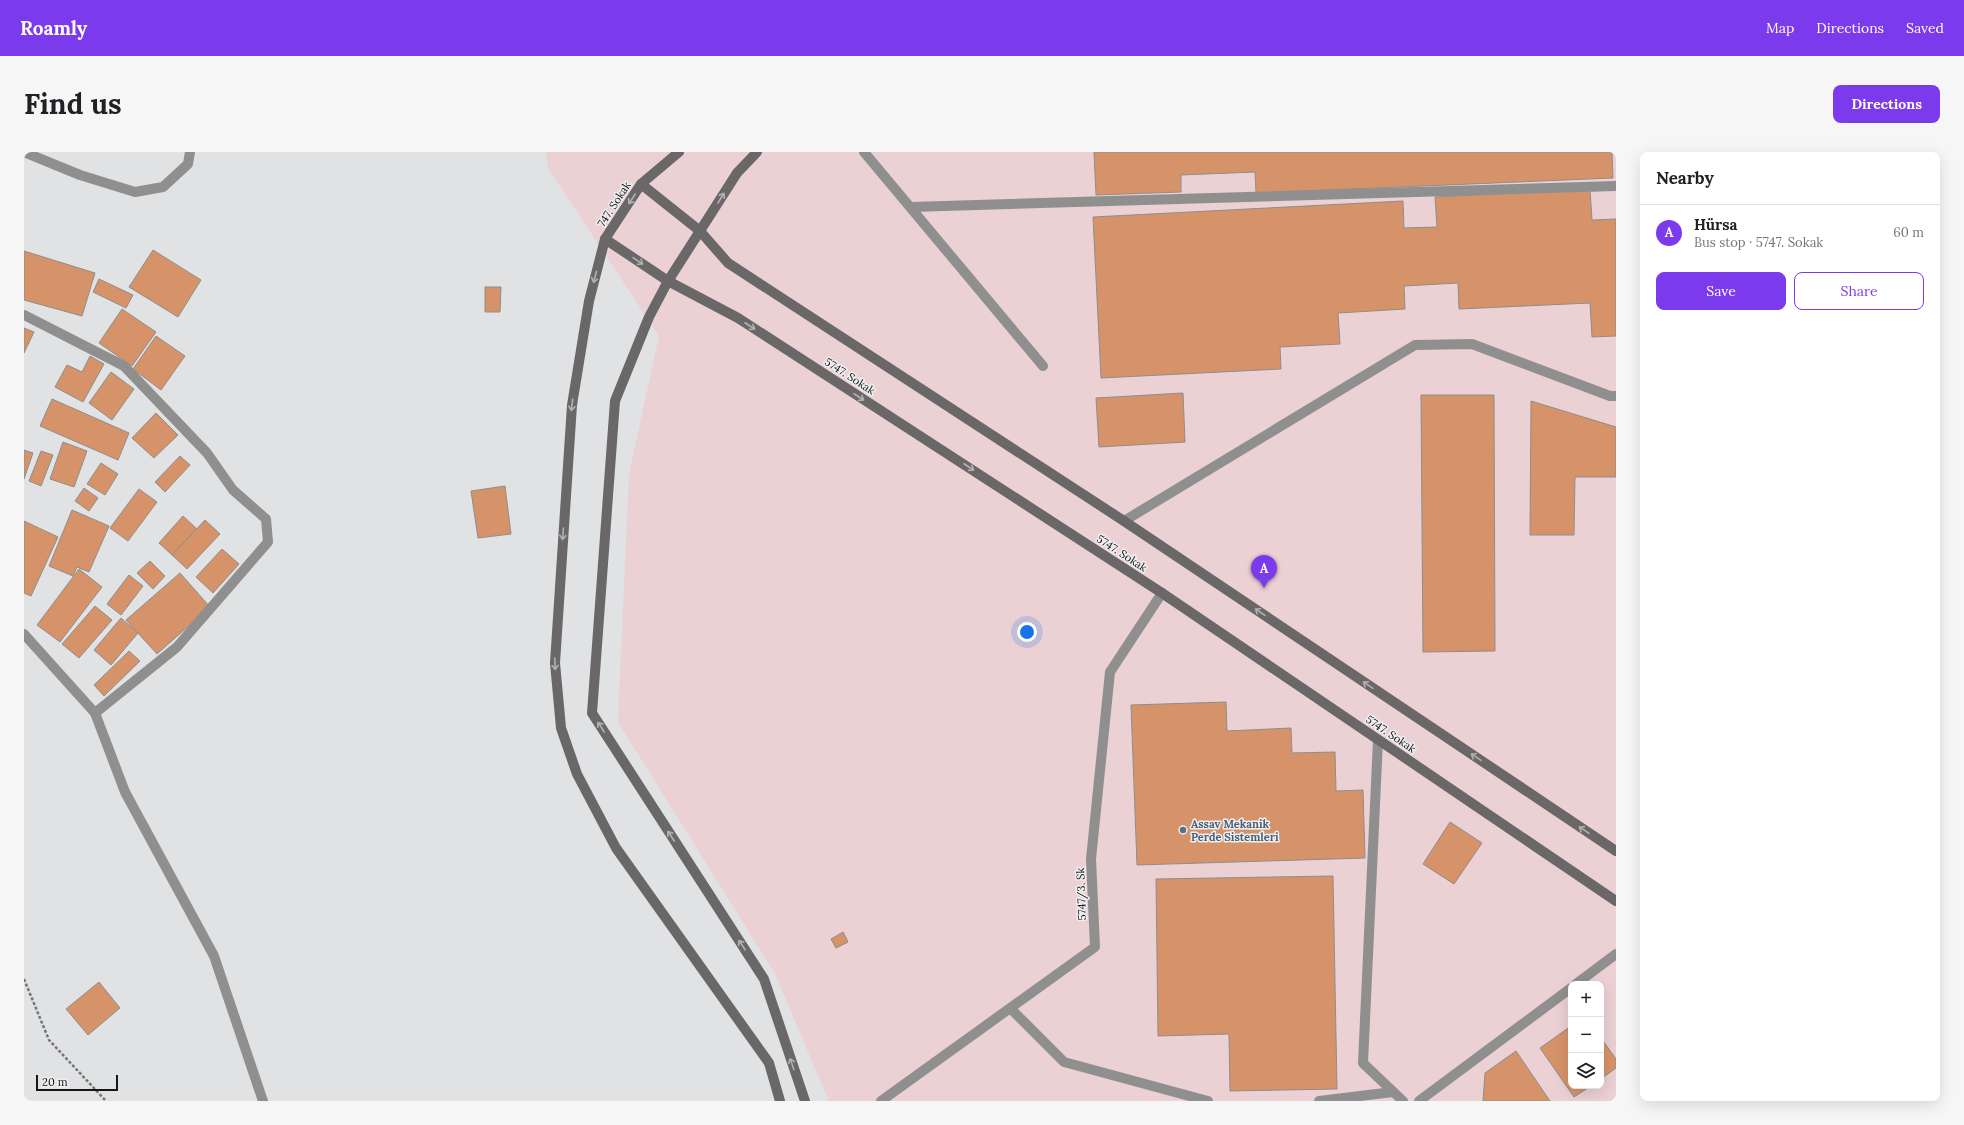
<!DOCTYPE html>
<html lang="en">
<head>
<meta charset="utf-8">
<style>
	:root { --surface:#fff; --page:#f6f6f6; --text:#202124; --muted:#757577; --line:#e0e0e0; --accent:#7c3aed }
	body { margin:0; font-family:Lora,serif; background:var(--page); color:var(--text) }
	.controls { position:absolute; right:12px; bottom:12px; display:grid; overflow:hidden; border-radius:8px; box-shadow:0 4px 16px #0002 }
	.controls button { width:36px; height:36px; display:grid; place-items:center; padding:0; border:0; border-bottom:1px solid var(--line); background:var(--surface); color:var(--text); font:20px sans-serif }
	.scale { position:absolute; left:12px; bottom:10px; width:82px; box-sizing:border-box; padding-left:4px; border:2px solid #151516; border-top:0; font-size:11px; line-height:14px; white-space:nowrap; color:#151516; -webkit-text-stroke:3px #efeff1; paint-order:stroke }
	.you { position:absolute; left:1003px; top:480px; width:14px; height:14px; margin:-10px; border:3px solid #fff; border-radius:50%; background:#1a73e8; box-shadow:0 0 0 6px #1a73e833 }
	.badge { display:grid; place-items:center; width:26px; height:26px; border-radius:50%; background:var(--accent); color:#fff; font-size:13px; font-weight:700 }
	.pin { position:absolute; translate:-50% -33px; filter:drop-shadow(0 1px 2px #0008) }
	.pin::after { content:''; position:absolute; top:21px; width:14px; height:12px; background:inherit; clip-path:polygon(0 0,100% 0,50% 100%) }
	.list { margin:0; padding:0; list-style:none }
	h2 { display:flex; justify-content:space-between; align-items:center; height:52px; margin:0; padding:0 16px; font-size:17px }
	h2 small { font-size:13px; font-weight:400; color:var(--muted) }
	.list li { display:grid; grid-template-columns:26px 1fr auto; gap:12px; align-items:center; box-sizing:border-box; height:56px; padding:0 16px; border-top:1px solid var(--line) }
	.list b { display:block; font-size:15px; white-space:nowrap }
	.list p { margin:0; font-size:13px; white-space:nowrap; color:var(--muted) }
	.list em { font-size:13px; font-style:normal; color:var(--muted) }
	.actions { display:flex; gap:8px; padding:12px 16px }
	.actions a { flex:1; padding:9px 0; border:1px solid var(--accent); border-radius:8px; text-align:center; font-size:14px; color:var(--accent) }
	.actions .main { background:var(--accent); color:#fff }
	.icon { flex:none; width:22px; height:22px; fill:none; stroke:currentColor; stroke-width:2; stroke-linecap:round; stroke-linejoin:round }
	.map { position:relative; flex:none; width:1592px; height:949px; overflow:hidden; border-radius:8px }
	header { display:flex; align-items:center; gap:24px; box-sizing:border-box; height:56px; padding:0 20px; background:var(--accent); color:#fff }
	header strong { font-size:19px }
	nav { display:flex; gap:22px; margin-inline-start:auto; font-size:14px }
	.intro { display:flex; align-items:center; justify-content:space-between; box-sizing:border-box; height:96px; padding:0 24px }
	h1 { margin:0; font-size:28px }
	.button { padding:10px 18px; border-radius:8px; background:var(--accent); color:#fff; font-size:14px; font-weight:700 }
	main { display:flex; gap:24px; padding:0 24px }
	aside { flex:1; background:var(--surface); border-radius:8px; box-shadow:0 4px 16px #0002 }
	.map>svg:first-child { display:block }
	.industrial { fill:#ebd0d4; fill-rule:evenodd }
	.building { fill:#d69369; stroke:#8e8d8c }
	.lines { fill:none; stroke-linecap:round; stroke-linejoin:round }
	.path { stroke:#757576; stroke-width:2.5; stroke-dasharray:3 2; stroke-linecap:butt }
	.minor { stroke:#908f8f; stroke-width:10 }
	.secondary { stroke:#696767; stroke-width:10 }
	.oneway { stroke:#b3b2b3 }
	.service-dot { fill:#5c6f8a; stroke:#efeff1; stroke-width:1.5 }
	.labels { text-anchor:middle; dominant-baseline:central; stroke-width:3; stroke-linejoin:round; paint-order:stroke }
	.street-label { font-size:11px; fill:#151516; stroke:#efeff1 }
	.service-label { font-size:11px; font-weight:bold; fill:#4e5e75; stroke:#efeff1; text-anchor:start }
</style>
</head>
<body>
<header>
<strong>Roamly</strong>
<nav><a>Map</a><a>Directions</a><a>Saved</a></nav>
</header>
<div class="intro"><h1>Find us</h1><a class="button">Directions</a></div>
<main>
<div class="map">
<svg width="1592" height="949" viewBox="0 0 1592 949">
	<rect width="100%" height="100%" fill="#e1e2e3"/>
	<path class="industrial" d="M522,0H1592V949H805L750,820L594,570L605,322L635,184L524,16ZM1547,832H1577V934H1547Z"/>
	<g class="building">
		<path d="M1070,0H1588L1589,26L1232,41L1231,20L1157,23V40L1072,43Z"/>
		<path d="M1566,37L1568,68L1592,67V184L1568,185L1566,151L1435,157L1434,131L1380,134L1381,157L1314,161L1316,192L1256,195L1257,217L1077,226L1069,65L1379,49L1380,76L1413,75L1411,45Z"/>
		<path d="M129,98L177,128L154,165L105,135Z"/>
		<path d="M0,99L71,121L58,164L0,148Z"/>
		<path d="M75,127L109,143L102,156L69,140Z"/>
		<path d="M461,135H477L476,160H461Z"/>
		<path d="M98,157L132,180L108,214L75,191Z"/>
		<path d="M0,176L10,180L0,201Z"/>
		<path d="M132,184L161,204L137,238L109,217Z"/>
		<path d="M66,204L80,212L59,250L31,235L43,213L58,220Z"/>
		<path d="M87,220L110,237L88,268L65,251Z"/>
		<path d="M1159,241L1161,290L1075,295L1072,246Z"/>
		<path d="M1397,243H1470L1471,499L1399,500Z"/>
		<path d="M28,247L105,281L94,308L16,274Z"/>
		<path d="M1507,249L1592,275V325H1551L1550,383H1506Z"/>
		<path d="M132,261L154,283L130,306L108,286Z"/>
		<path d="M39,290L63,299L50,335L26,327Z"/>
		<path d="M0,298L9,301L0,327Z"/>
		<path d="M17,299L29,303L17,334L5,329Z"/>
		<path d="M156,304L166,313L141,340L131,330Z"/>
		<path d="M77,311L94,322L81,343L63,332Z"/>
		<path d="M481,334L487,382L454,386L447,339Z"/>
		<path d="M60,336L74,346L65,359L51,349Z"/>
		<path d="M115,337L133,350L104,389L86,376Z"/>
		<path d="M48,358L85,374L65,420L53,415L49,424L25,414Z"/>
		<path d="M159,364L173,377L148,403L135,391Z"/>
		<path d="M181,368L196,382L163,417L148,403Z"/>
		<path d="M0,369L34,385L7,444L0,441Z"/>
		<path d="M198,397L215,412L189,441L172,425Z"/>
		<path d="M126,409L141,424L129,437L113,421Z"/>
		<path d="M55,417L78,435L36,490L13,473Z"/>
		<path d="M156,421L186,455L133,502L102,468Z"/>
		<path d="M105,423L119,434L97,463L83,452Z"/>
		<path d="M71,454L88,468L55,506L38,492Z"/>
		<path d="M97,466L114,481L87,513L70,498Z"/>
		<path d="M105,499L116,509L80,544L70,533Z"/>
		<path d="M1202,550L1203,579L1267,576L1268,601L1311,600L1312,639L1339,638L1341,706L1113,713L1107,553Z"/>
		<path d="M1426,670L1458,691L1430,732L1399,712Z"/>
		<path d="M1309,724L1313,937L1206,939L1205,882L1134,884L1132,727Z"/>
		<path d="M819,780L824,790L812,796L807,787Z"/>
		<path d="M75,830L96,856L64,883L42,857Z"/>
		<path d="M1547,874V934H1567L1550,945L1516,896Z"/>
		<path d="M1577,886L1592,907V916L1577,927Z"/>
		<path d="M1492,899L1526,949H1459L1461,921Z"/>
	</g>
	<g class="lines">
		<path class="path" d="M0,827L25,888L82,949"/>
		<g class="minor">
			<path d="M0,0L56,23L111,40L139,35L164,12L166,0"/>
			<path d="M840,0L1019,214"/>
			<path d="M887,55L1592,34"/>
			<path d="M0,163L100,214L183,301L209,338L242,367L244,390L153,495L71,561"/>
			<path d="M1100,369L1391,193L1448,192L1586,244H1592"/>
			<path d="M0,482L71,561L101,640L190,804L239,949"/>
			<path d="M1354,588L1339,911L1379,949"/>
			<path d="M1552,832L1592,802"/>
			<path d="M987,857L1040,910L1184,949"/>
			<path d="M857,949L1071,795L1067,707L1086,520L1138,441"/>
			<path d="M1295,949L1369,940"/>
			<path d="M1395,949L1547,836"/>
		</g>
		<g class="secondary">
			<path d="M655,0L617,32L581,87L565,149L548,253L531,511L537,576L553,622L592,696L745,911L756,949"/>
			<path d="M733,0L713,21L644,129L625,165L591,249L568,561L740,827L781,949"/>
			<path d="M617,32L676,79L704,111L1100,369L1592,699"/>
			<path d="M581,87L644,129L714,166L1138,441L1592,749"/>
		</g>
	</g>
	<defs><path id="oneway-shaft" d="M-6 0H5M1.5-3L5.5 0L1.5 3" fill="none" stroke-width="1.6" stroke-linecap="round" stroke-linejoin="round"/></defs>
	<g class="oneway">
		<use href="#oneway-shaft" transform="translate(697 46) rotate(-58)"/>
		<use href="#oneway-shaft" transform="translate(608 47) rotate(123)"/>
		<use href="#oneway-shaft" transform="translate(614 109) rotate(34)"/>
		<use href="#oneway-shaft" transform="translate(571 125) rotate(105)"/>
		<use href="#oneway-shaft" transform="translate(726 174) rotate(33)"/>
		<use href="#oneway-shaft" transform="translate(835 245) rotate(33)"/>
		<use href="#oneway-shaft" transform="translate(548 253) rotate(97)"/>
		<use href="#oneway-shaft" transform="translate(945 315) rotate(33)"/>
		<use href="#oneway-shaft" transform="translate(539 382) rotate(94)"/>
		<use href="#oneway-shaft" transform="translate(1236 460) rotate(-146)"/>
		<use href="#oneway-shaft" transform="translate(531 512) rotate(88)"/>
		<use href="#oneway-shaft" transform="translate(1344 533) rotate(-146)"/>
		<use href="#oneway-shaft" transform="translate(577 575) rotate(-123)"/>
		<use href="#oneway-shaft" transform="translate(1452 605) rotate(-146)"/>
		<use href="#oneway-shaft" transform="translate(1560 678) rotate(-146)"/>
		<use href="#oneway-shaft" transform="translate(647 684) rotate(-123)"/>
		<use href="#oneway-shaft" transform="translate(718 793) rotate(-123)"/>
		<use href="#oneway-shaft" transform="translate(768 912) rotate(-109)"/>
	</g>
	<circle class="service-dot" cx="1159" cy="678" r="4"/>
	<g class="labels">
		<g class="street-label">
			<text transform="translate(590 52) rotate(-57)">747. Sokak</text>
			<text transform="translate(826 224) rotate(33)">5747. Sokak</text>
			<text transform="translate(1098 401) rotate(33)">5747. Sokak</text>
			<text transform="translate(1367 582) rotate(34)">5747. Sokak</text>
			<text transform="translate(1057 742) rotate(-92)">5747/3. Sk</text>
		</g>
		<g class="service-label">
			<text x="1167" y="672">Assav Mekanik<tspan x="1167" dy="13">Perde Sistemleri</tspan></text>
		</g>
	</g>
</svg>
<div class="controls">
<button>+</button>
<button>−</button>
<button><svg class="icon" aria-label="layers" viewBox="0 0 24 24"><path d="M12 4l9 5-9 5-9-5zM3 14l9 5 9-5"/></svg></button>
</div>
<div class="scale">20 m</div>
<div class="you"></div>
<div class="pin badge" style="left:1240px;top:436px">A</div>
</div>
<aside>
<h2>Nearby<small></small></h2>
<ul class="list">
<li><span class="badge">A</span><div><b>Hürsa</b><p>Bus stop · 5747. Sokak</p></div><em>60 m</em></li>
</ul>
<div class="actions"><a class="main">Save</a><a>Share</a></div>
</aside>
</main>
</body>
</html>
